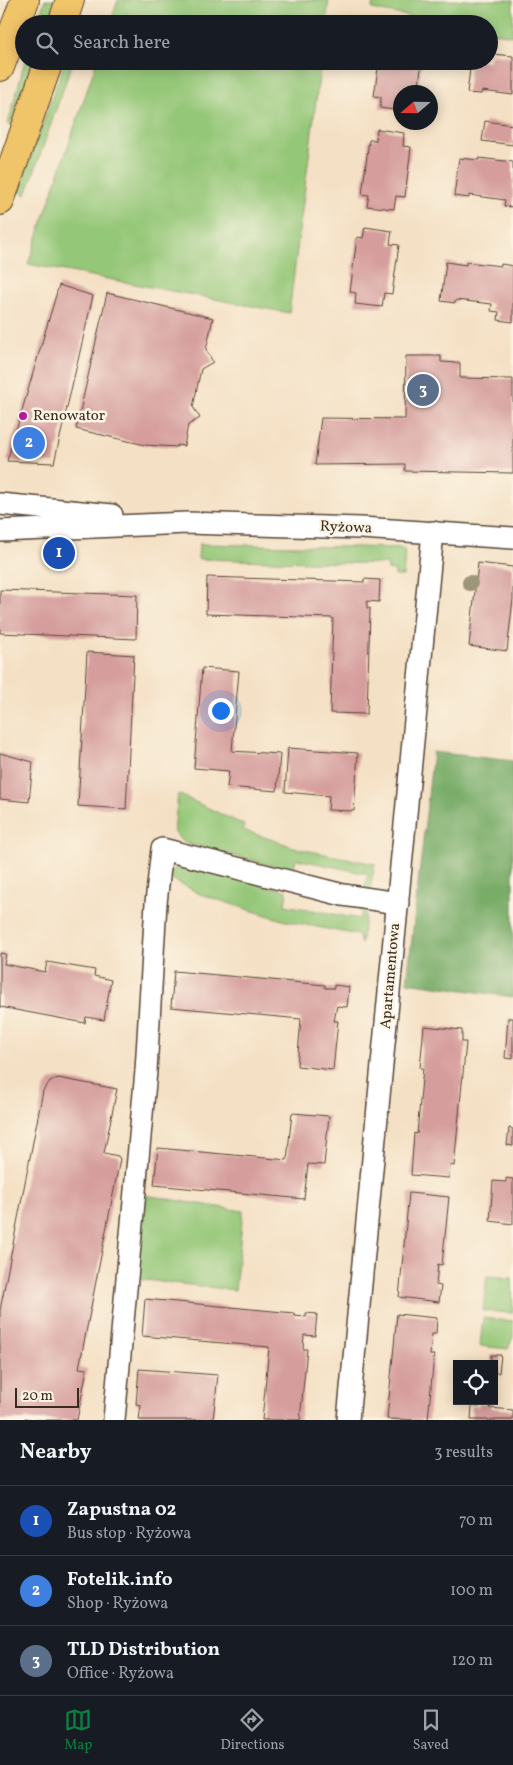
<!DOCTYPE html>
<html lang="en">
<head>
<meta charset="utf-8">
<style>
	:root { --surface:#171b24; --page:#242831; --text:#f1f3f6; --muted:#9ea1a6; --line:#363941; --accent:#0b8043 }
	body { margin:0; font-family:Vollkorn,serif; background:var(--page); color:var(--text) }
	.controls { position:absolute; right:15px; bottom:15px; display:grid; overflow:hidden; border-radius:0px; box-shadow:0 2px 12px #0003 }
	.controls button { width:45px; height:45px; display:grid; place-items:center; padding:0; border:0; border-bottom:1px solid var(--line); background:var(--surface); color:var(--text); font:25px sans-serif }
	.compass { position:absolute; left:393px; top:85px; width:45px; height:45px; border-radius:50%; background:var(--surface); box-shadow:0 2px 12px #0003; rotate:250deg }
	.scale { position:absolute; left:15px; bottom:12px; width:64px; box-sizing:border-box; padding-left:5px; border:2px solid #3b2a1e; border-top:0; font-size:14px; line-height:18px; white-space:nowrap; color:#3b2a1e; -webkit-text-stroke:4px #fcf5e5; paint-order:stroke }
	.you { position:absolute; left:220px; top:710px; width:18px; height:18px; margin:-12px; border:4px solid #fff; border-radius:50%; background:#1a73e8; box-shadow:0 0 0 8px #1a73e833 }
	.badge { display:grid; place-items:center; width:32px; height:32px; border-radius:50%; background:var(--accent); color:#fff; font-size:16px; font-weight:700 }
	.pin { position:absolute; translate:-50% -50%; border:2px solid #fff; box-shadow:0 1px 5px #0006 }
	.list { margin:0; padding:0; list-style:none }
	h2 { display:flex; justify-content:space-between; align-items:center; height:65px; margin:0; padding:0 20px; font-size:21px }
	h2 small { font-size:16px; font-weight:400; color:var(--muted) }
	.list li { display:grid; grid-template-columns:32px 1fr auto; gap:15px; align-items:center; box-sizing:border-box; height:70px; padding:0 20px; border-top:1px solid var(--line) }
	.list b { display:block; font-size:19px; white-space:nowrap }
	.list p { margin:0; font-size:16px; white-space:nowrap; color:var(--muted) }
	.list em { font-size:16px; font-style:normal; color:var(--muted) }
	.icon { flex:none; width:28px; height:28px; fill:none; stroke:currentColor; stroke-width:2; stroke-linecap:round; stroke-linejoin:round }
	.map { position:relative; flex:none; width:513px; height:1420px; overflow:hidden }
	.search { position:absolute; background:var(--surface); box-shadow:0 2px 12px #0003; left:15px; right:15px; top:15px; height:55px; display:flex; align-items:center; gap:12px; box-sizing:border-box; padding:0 18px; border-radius:28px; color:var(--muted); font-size:19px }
	.sheet { height:275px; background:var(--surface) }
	nav { display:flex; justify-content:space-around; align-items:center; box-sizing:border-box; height:70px; border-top:1px solid var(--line); background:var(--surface); font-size:14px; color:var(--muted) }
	nav a { display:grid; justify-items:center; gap:2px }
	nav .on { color:var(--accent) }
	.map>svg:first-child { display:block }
	.green { fill:#95c778; stroke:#68784b }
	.forest { fill:#78ac68; stroke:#5a6b43 }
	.building { fill:#d59d9c }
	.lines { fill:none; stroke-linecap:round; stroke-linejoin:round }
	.minor-casing { stroke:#574537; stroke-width:24 }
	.major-casing { stroke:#574537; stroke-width:30 }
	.minor { stroke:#fff; stroke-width:21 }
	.major { stroke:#f0c469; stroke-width:28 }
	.tree { fill:#9d9678 }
	.poi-dot { fill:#b5179e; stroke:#fcf5e5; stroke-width:2 }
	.labels { text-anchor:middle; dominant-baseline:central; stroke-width:5; stroke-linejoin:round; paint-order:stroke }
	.poi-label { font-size:15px; fill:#3b2a1e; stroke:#fcf5e5; text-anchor:start }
	.street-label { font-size:15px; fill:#3b2a1e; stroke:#fcf5e5 }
</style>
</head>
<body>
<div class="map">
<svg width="513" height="1420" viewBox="0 0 513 1420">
	<rect width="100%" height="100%" fill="#fcf5e5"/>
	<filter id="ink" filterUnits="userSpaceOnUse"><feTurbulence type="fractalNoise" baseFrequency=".02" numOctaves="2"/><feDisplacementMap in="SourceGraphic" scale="10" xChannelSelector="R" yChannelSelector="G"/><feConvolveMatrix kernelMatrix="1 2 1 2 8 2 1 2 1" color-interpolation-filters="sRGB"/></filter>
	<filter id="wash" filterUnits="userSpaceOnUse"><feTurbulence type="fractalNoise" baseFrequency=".0096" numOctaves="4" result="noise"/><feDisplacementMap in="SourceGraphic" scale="20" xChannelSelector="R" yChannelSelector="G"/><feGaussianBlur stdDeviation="1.12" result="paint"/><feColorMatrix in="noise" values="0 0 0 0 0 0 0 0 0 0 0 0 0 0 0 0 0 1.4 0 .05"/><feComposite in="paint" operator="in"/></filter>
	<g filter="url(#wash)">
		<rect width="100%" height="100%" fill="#f4e0c4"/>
		<g class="green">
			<path d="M45,0H56L48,24H37Z"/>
			<path d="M118,0H329L326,24H110Z"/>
			<path d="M373,0H513V36L489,32V24H447L372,9Z"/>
			<path d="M25,61H35L11,125L8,124Z"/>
			<path d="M65,61H73L26,195L22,193L20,188Z"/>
			<path d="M97,61H321L289,313L28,264Z"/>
			<path d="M199,544L403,548L405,552L403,576H395V571L388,570L387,564L198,559Z"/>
			<path d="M178,794L244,825L243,830L300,849L375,864L370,890L365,889L368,874L296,859L293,871L182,842L174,831Z"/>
			<path d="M181,864L287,891L285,905L360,919L363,905L367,906L361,944L358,935L286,921L250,910L200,894L170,878L171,872Z"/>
			<path d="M144,1195L243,1211L235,1290L137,1279Z"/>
			<path d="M487,1276L512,1278L513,1313L483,1311Z"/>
			<path d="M483,1318L513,1321V1337L508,1349L480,1346Z"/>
		</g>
		<path class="forest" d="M433,752L513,761V997L407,982Z"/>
		<g id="blocks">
			<g class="building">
				<path d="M492,54L513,56V95L482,91L481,94L467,93L471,61H489V56H492Z"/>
				<path d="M379,61H422L418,92H400V111L380,108L381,97L374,96Z"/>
				<path d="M485,121L513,125V145L482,141Z"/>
				<path d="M377,129L404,133L403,146L411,147L405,197L396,196L394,209L367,206L369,195L362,194L369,140H376Z"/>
				<path d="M459,158L479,160V158L513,162V207L504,206L505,200L469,195V198L454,196Z"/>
				<path d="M365,227L392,231L390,244L399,245L392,294L384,293L382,307L355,304L356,293L350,292L357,237L363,238Z"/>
				<path d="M446,262L466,265V262L501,266V264L513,266V322L498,320L499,312L491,311L492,304L456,300L455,303L441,301Z"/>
				<path d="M59,285L93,296L54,463L7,461Z"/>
				<path d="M107,293L213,318L206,350L213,362L201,369L193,407L200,418L188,425L184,446L177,445V447L145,445L76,429Z"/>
				<path d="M406,356H441V362L460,363V378L513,379V473L405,471V464L315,465L321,418L405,419Z"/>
				<path d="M478,563L513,567V599L507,651L469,646Z"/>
				<path d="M207,577L364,582V579L380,580L379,602L367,601V608H370V610L367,714L330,713L333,618L206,614Z"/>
				<path d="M0,590L137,595L136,639L0,633Z"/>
				<path d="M87,652L134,655L126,809L78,806Z"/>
				<path d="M202,668L239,671L232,751L280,754L277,791L227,787L229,771L194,768Z"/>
				<path d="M288,748L358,753L354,811L328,810L329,796L285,792Z"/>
				<path d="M0,753L33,762L29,802L0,799Z"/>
				<path d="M0,953L6,954L4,964L45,972L47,962L95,970L94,976L111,980L104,1020L86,1017L85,1023L0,1007Z"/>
				<path d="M174,971L325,985V988H334V985L349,987L347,1007L337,1006L334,1021H338L333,1070L297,1066L301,1019L171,1007Z"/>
				<path d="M508,1018H513V1059L505,1058Z"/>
				<path d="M424,1026L462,1030V1042H466L454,1166L450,1165L449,1178L411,1175L414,1133L417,1134L423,1068H420Z"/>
				<path d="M58,1078L117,1089L104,1153L118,1156L120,1159L79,1368L87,1369L77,1420H34L25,1418V1420H0V1310L43,1091L50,1081Z"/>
				<path d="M292,1113L329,1116L324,1165L308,1164L304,1199L154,1185L158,1148L287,1160Z"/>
				<path d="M509,1128L513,1129V1146L507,1145Z"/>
				<path d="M506,1178L513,1179V1224L490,1221L493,1181L506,1182Z"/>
				<path d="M409,1193L449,1197L442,1265L438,1264L436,1285L441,1286L439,1302L399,1297Z"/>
				<path d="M145,1299L294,1313V1316L306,1317V1313L317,1314L315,1336L304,1335L303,1349H307L300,1420H262L269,1347L142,1336Z"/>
				<path d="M397,1314L437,1318L436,1334H432L430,1355H434L428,1420L387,1419Z"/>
				<path d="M491,1355H501L499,1373L494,1372V1364H491Z"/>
				<path d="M139,1369L218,1375L213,1420H139L141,1405L136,1404Z"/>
				<path d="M479,1403L491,1404L490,1408L513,1410V1420H471L472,1406L479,1407Z"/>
			</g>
		</g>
	</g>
	<g filter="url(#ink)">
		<use href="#blocks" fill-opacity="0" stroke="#574537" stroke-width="1"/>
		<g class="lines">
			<defs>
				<g id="minor">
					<path d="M0,504L112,515"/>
					<path d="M0,531L187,523L361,528L513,538"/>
					<path d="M114,1420L146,1071L156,903L162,849L343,895L398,903"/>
					<path d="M348,1420L433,532"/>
				</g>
				<g id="major">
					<path d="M62,24L70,0"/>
					<path d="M0,67L25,0"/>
					<path d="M0,201L49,61"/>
				</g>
			</defs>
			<use href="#minor" class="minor-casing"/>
			<use href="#major" class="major-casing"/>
			<use href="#minor" class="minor"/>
			<use href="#major" class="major"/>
		</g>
		<circle class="tree" cx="470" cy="583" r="8"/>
	</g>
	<circle class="poi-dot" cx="23" cy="416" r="5"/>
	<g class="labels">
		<g class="poi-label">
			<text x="33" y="416">Renowator</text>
		</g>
		<g class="street-label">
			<text transform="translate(346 528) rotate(2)">Ryżowa</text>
			<text transform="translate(391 976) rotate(-85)">Apartamentowa</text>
		</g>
	</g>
</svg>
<div class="controls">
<button><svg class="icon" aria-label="locate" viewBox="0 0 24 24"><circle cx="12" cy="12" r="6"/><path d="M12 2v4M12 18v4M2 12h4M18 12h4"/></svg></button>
</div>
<svg class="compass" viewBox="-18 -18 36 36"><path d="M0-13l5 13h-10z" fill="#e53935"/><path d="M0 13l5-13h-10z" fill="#9ea1a6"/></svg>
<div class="scale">20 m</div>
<div class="you"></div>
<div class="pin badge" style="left:59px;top:553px;background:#1a4fb4">1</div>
<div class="pin badge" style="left:29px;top:443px;background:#3f7fe0">2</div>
<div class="pin badge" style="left:423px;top:390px;background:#5c6f8a">3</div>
<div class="search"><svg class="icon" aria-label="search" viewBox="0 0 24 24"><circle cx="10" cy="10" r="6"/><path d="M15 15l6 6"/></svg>Search here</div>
</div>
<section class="sheet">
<h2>Nearby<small>3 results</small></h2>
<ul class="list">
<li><span class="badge" style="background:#1a4fb4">1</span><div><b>Zapustna 02</b><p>Bus stop · Ryżowa</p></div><em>70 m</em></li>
<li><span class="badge" style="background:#3f7fe0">2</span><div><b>Fotelik.info</b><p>Shop · Ryżowa</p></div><em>100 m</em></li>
<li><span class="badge" style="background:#5c6f8a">3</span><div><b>TLD Distribution</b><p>Office · Ryżowa</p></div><em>120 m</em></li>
</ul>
</section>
<nav>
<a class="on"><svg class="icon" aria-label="map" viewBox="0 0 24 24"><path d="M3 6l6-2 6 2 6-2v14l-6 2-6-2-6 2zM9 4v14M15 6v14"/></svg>Map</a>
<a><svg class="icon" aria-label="directions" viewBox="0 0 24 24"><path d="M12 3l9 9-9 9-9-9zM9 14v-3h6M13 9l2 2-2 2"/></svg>Directions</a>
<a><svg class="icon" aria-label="saved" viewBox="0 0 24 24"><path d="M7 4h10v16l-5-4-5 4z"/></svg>Saved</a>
</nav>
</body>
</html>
